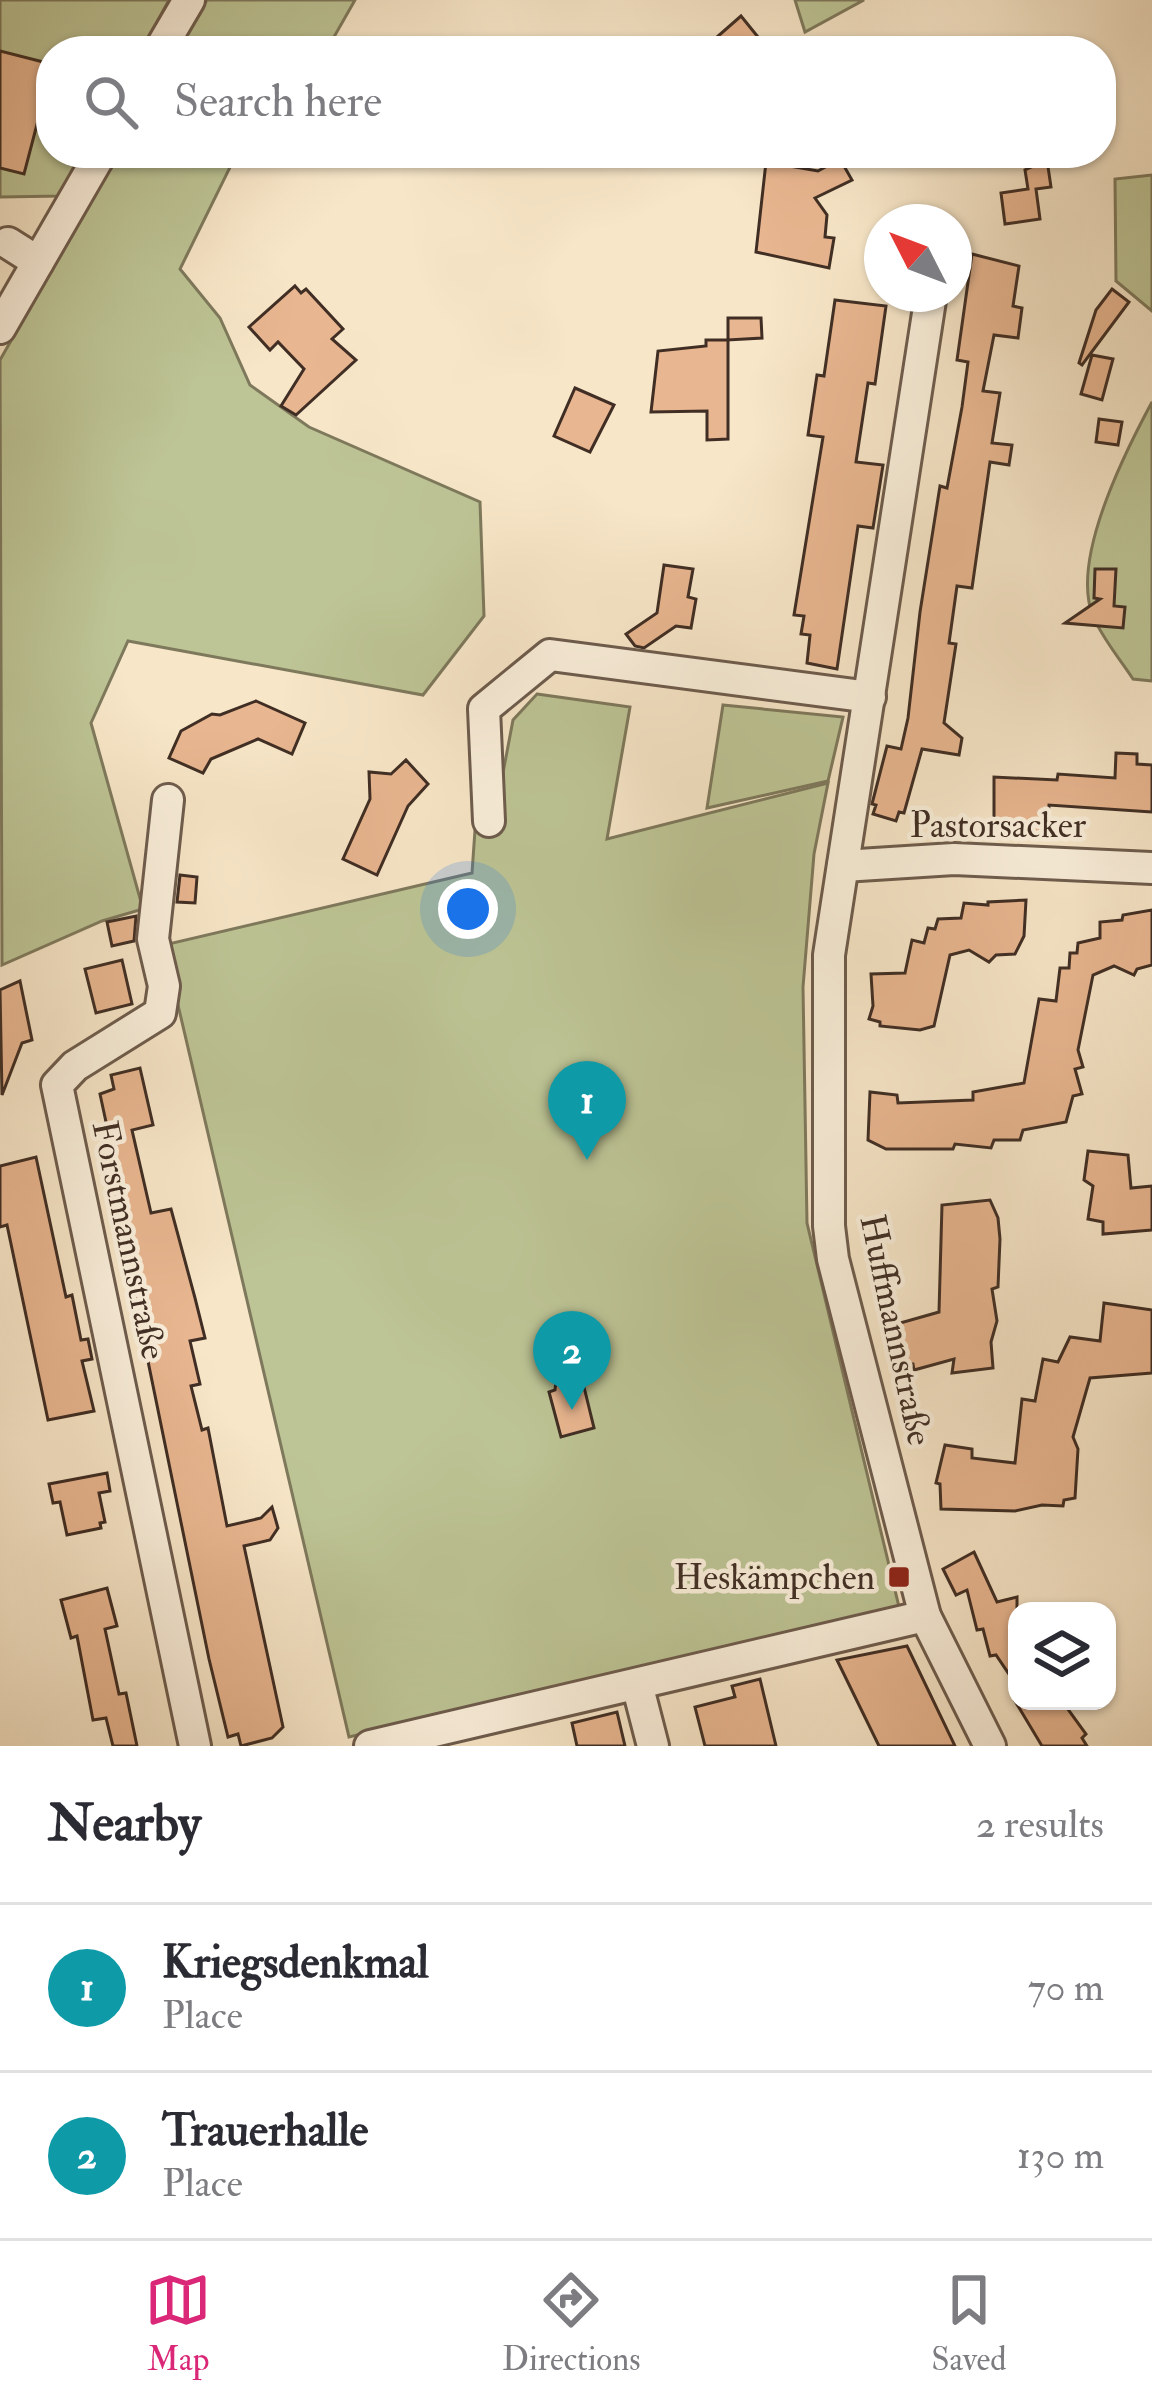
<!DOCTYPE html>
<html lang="en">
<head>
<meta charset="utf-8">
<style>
	:root { --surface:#fff; --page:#f2f2f3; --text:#2b2b33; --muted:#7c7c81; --line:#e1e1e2; --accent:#db2777 }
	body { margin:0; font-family:"IM FELL Double Pica",serif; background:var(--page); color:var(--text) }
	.controls { position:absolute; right:36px; bottom:36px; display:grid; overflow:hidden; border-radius:24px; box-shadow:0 3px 9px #0004 }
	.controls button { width:108px; height:108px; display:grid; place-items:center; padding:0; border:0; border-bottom:3px solid var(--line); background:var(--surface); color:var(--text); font:60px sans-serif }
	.compass { position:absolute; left:864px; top:204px; width:108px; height:108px; border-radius:50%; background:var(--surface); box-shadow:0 3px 9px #0004; rotate:312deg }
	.you { position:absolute; left:468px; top:909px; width:42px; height:42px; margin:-30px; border:9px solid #fff; border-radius:50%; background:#1a73e8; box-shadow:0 0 0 18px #1a73e833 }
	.badge { display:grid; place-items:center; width:78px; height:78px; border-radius:50%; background:var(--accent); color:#fff; font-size:39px; font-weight:700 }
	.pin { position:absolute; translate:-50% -99px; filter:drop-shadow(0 3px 6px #0008) }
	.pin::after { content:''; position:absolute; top:63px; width:42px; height:36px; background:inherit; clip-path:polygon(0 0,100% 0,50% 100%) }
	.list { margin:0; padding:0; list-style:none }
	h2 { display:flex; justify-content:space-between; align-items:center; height:156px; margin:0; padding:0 48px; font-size:51px }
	h2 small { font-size:39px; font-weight:400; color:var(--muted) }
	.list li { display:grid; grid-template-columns:78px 1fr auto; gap:36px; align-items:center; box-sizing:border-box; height:168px; padding:0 48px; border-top:3px solid var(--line) }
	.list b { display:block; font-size:45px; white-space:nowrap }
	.list p { margin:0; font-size:39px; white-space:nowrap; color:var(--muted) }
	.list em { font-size:39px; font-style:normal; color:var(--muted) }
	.icon { flex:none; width:66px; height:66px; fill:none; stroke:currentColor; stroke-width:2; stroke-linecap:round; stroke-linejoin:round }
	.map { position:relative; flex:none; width:1152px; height:1746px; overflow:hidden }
	.search { position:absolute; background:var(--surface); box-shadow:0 3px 9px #0004; left:36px; right:36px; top:36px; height:132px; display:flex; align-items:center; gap:30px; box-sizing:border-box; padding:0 42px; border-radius:48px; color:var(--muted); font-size:45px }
	.sheet { height:492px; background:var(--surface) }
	nav { display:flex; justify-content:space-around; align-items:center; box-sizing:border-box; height:168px; border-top:3px solid var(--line); background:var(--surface); font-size:33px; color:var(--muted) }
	nav a { display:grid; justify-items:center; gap:6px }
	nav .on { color:var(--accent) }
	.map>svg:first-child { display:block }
	.green { fill:#bdc495; stroke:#7e795c; stroke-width:3 }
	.building { fill:#e8b690; stroke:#402e24; stroke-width:3 }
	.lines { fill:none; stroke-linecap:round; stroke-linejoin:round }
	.street-casing { stroke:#6e5c4d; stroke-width:36 }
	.street { stroke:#faefdb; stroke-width:30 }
	.poi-dot { fill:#8f2418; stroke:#faefdb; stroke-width:4.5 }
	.labels { text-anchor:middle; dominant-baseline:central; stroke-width:9; stroke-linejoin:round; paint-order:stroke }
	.street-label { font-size:36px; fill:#402e24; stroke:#faefdb }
	.poi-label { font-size:36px; fill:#402e24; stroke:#faefdb; text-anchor:end }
</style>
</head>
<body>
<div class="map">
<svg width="1152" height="1746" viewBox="0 0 1152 1746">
	<rect width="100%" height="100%" fill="#f7e6c8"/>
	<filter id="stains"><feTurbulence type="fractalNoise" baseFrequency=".00167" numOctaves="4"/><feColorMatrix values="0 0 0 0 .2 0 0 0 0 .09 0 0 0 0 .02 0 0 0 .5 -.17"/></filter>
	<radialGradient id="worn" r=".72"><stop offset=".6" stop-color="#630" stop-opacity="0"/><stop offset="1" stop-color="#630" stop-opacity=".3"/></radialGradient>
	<g class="green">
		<path d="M0,0H169L141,51H51V153H85L61,196L0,197Z"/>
		<path d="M207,0H355L326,51H176Z"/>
		<path d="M795,0H864L805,32Z"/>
		<path d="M118,153H237L180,269L220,318L250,385L309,427L480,502L484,616L423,695L128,641L91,723L143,909L102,921L2,965L0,360Z"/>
		<path d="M1152,175V311L1116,281L1115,179Z"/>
		<path d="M1152,402V681L1133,679C1120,659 1102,638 1093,616C1070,560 1125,452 1152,402Z"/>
		<path d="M537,694L630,707L607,839L828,783L814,854L803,987L807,1223L899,1607L349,1737L164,945L472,873L476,816L495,815L513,720Z"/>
		<path d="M723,705L843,717L828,781L707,808Z"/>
	</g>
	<g class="building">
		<path d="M741,16L762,42L751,51H701Z"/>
		<path d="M0,51L51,64V111L41,109L24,174L0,168Z"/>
		<path d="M840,159L852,180L815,198L827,215L825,237L834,238L829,268L756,252L766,162L818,171Z"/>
		<path d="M1047,160L1051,187L1036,189L1040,219L1005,224L1001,193L1028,189L1025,170Z"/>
		<path d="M972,254L1019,266L1013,306L1022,308L1018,338L994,335L983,391L1000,393L992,443L1012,445L1009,465L990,462L972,588L957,586L949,643L956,644L944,723L962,738L959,755L922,749L904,813L899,812L896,821L873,814L876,805L872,804L887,746L901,749L908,718L920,612L940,486L947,488L962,407L968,362L957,360Z"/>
		<path d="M295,286L301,293L306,289L343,329L332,339L356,360L296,415L281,406L304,369L278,342L270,350L249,327Z"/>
		<path d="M1112,289L1129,302L1082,365L1079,363L1096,310Z"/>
		<path d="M835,300L886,306L875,384L868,383L856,462L883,465L873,528L858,526L837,669L807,663L810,635L801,634L804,616L794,615L823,437L808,435L817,375L824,376Z"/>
		<path d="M728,318H761L762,338L728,340Z"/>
		<path d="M706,340H728V439L707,440V411L651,412L658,351L706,346Z"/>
		<path d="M1092,355L1113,359L1102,400L1081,394Z"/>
		<path d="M575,388L614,405L590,452L554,436Z"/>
		<path d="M1099,419L1122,422L1118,445L1096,442Z"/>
		<path d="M664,565L693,569L688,597L696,599L691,628L676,626L644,648L635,646L626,634L657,613Z"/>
		<path d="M1095,569H1116L1114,606L1125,607L1123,628L1065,623L1100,599L1094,598Z"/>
		<path d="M256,701L305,723L292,754L258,739L211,759L203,773L169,758L181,731L212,714L220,715Z"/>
		<path d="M1116,753L1137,754V764L1152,765V812L1049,805L1047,839L994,834V777L1057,780L1058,774L1115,778Z"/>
		<path d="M406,760L428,784L408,806L377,875L343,859L370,799L369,772L391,774Z"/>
		<path d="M180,875L197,877L195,903L177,902Z"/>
		<path d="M1026,900L1024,936L1015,954L996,955L989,962L969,950L950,955L934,1026L920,1030L880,1026V1022L869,1019L873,1006L871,974L905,973L912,940L924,943L928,928L935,929L938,919L961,918L964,903L988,905V902Z"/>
		<path d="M1152,910V965L1137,969L1134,975L1114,966L1093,975L1078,1050L1083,1067L1075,1069L1082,1094L1073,1096L1066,1122L1023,1130L1020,1140H994L991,1148L955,1144L953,1149H886L868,1140L870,1092L897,1095L898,1103L973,1100V1092L1024,1083L1039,999L1056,1001L1060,968H1069L1070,953H1077L1078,943L1100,938V922L1122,920L1123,915Z"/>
		<path d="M136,916L134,941L112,946L107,922Z"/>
		<path d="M122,960L132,1004L96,1013L85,969Z"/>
		<path d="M20,981L32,1040L22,1043L2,1095L0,990Z"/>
		<path d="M140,1068L153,1125L132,1130L151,1213L171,1209L195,1298L205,1338L190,1341L200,1384L191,1386L202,1430L208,1428L227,1526L261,1518L272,1507L278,1528L270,1540L244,1546L283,1727L272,1738L241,1746L238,1734L228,1737L209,1659L108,1166L115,1164L100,1094L114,1089L111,1075Z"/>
		<path d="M1088,1151L1128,1155L1131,1188L1152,1186V1230L1103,1234V1222L1088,1219L1093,1186L1084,1180Z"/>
		<path d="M36,1157L66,1297L72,1295L81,1340L88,1339L92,1359L82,1361L94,1411L48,1420L7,1225L0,1227V1166Z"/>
		<path d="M990,1200L998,1218L1000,1239L998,1287L992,1289L997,1321L991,1342L993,1368L952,1373L954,1359L914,1370L913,1364H902L893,1325L939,1312L942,1205Z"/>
		<path d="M1104,1303L1152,1310V1373L1090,1378L1073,1437L1078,1449L1075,1498L1064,1500L1063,1506L1042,1505L1015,1511L941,1509L940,1484L936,1483L945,1445L972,1449V1458L1015,1463L1022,1399L1035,1401L1043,1359L1058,1362L1070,1337L1100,1341Z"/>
		<path d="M564,1376L572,1377L578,1384L583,1383L594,1428L561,1437L549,1392L555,1390L556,1381Z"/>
		<path d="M107,1473L110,1491L99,1493L105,1522L100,1523L101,1528L67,1535L60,1502L53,1503L49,1484Z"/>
		<path d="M974,1552L997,1602L1017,1597V1686L996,1655L990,1656L983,1629L977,1630L967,1590L956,1595L943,1569Z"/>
		<path d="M107,1588L117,1626L105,1629L119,1694L126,1693L137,1746H113L106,1718L93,1720L77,1636L71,1638L61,1600Z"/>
		<path d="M907,1646L955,1746H879L837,1660Z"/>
		<path d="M760,1679L776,1746H705L695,1707L735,1697L732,1686Z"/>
		<path d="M1015,1701H1062L1086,1734L1082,1738L1087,1746H1042Z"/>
		<path d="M617,1712L625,1746H577L572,1723Z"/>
	</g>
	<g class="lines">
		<defs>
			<g id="street">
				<path d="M159,51L189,0"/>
				<path d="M8,243L38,262"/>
				<path d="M931,294L829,955V1226L833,1259L925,1616L990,1746"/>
				<path d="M0,328L101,153"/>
				<path d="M168,800L153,939L164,986L160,1013L75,1066L57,1085L195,1746"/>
				<path d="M489,821L484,709L550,655L870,697"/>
				<path d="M843,866L954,859L1152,868"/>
				<path d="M637,1684L653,1746"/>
				<path d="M370,1746L925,1616"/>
			</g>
		</defs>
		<use href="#street" class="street-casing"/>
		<use href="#street" class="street"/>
	</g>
	<rect class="poi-dot" x="887" y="1565" width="24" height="24" rx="6"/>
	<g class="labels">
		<g class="street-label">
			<text x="998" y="825">Pastorsacker</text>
			<text transform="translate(129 1240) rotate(78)">Forstmannstraße</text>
			<text transform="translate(896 1330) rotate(78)">Huffmannstraße</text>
		</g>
		<g class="poi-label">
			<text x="875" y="1577">Heskämpchen</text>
		</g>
	</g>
	<rect width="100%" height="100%" filter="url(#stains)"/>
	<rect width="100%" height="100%" fill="url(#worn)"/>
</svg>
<div class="controls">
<button><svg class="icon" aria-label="layers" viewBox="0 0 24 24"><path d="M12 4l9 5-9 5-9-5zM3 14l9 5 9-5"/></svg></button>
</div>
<svg class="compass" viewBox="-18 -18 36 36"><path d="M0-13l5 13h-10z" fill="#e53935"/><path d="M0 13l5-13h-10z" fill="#7c7c81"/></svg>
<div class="you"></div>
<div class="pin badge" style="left:587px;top:1160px;background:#0f9aa8">1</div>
<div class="pin badge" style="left:572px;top:1410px;background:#0f9aa8">2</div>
<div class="search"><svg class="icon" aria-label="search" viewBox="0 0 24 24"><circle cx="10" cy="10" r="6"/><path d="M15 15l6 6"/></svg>Search here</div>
</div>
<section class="sheet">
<h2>Nearby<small>2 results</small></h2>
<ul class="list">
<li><span class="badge" style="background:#0f9aa8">1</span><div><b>Kriegsdenkmal</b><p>Place</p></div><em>70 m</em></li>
<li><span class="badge" style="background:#0f9aa8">2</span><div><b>Trauerhalle</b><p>Place</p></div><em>130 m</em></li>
</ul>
</section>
<nav>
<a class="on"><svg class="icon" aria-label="map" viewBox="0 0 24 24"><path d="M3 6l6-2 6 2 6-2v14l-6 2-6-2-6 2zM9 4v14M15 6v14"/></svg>Map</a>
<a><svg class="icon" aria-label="directions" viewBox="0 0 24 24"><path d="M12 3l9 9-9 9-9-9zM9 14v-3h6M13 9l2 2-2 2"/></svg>Directions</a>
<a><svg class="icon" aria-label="saved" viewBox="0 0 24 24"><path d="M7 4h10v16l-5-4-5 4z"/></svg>Saved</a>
</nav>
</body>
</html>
